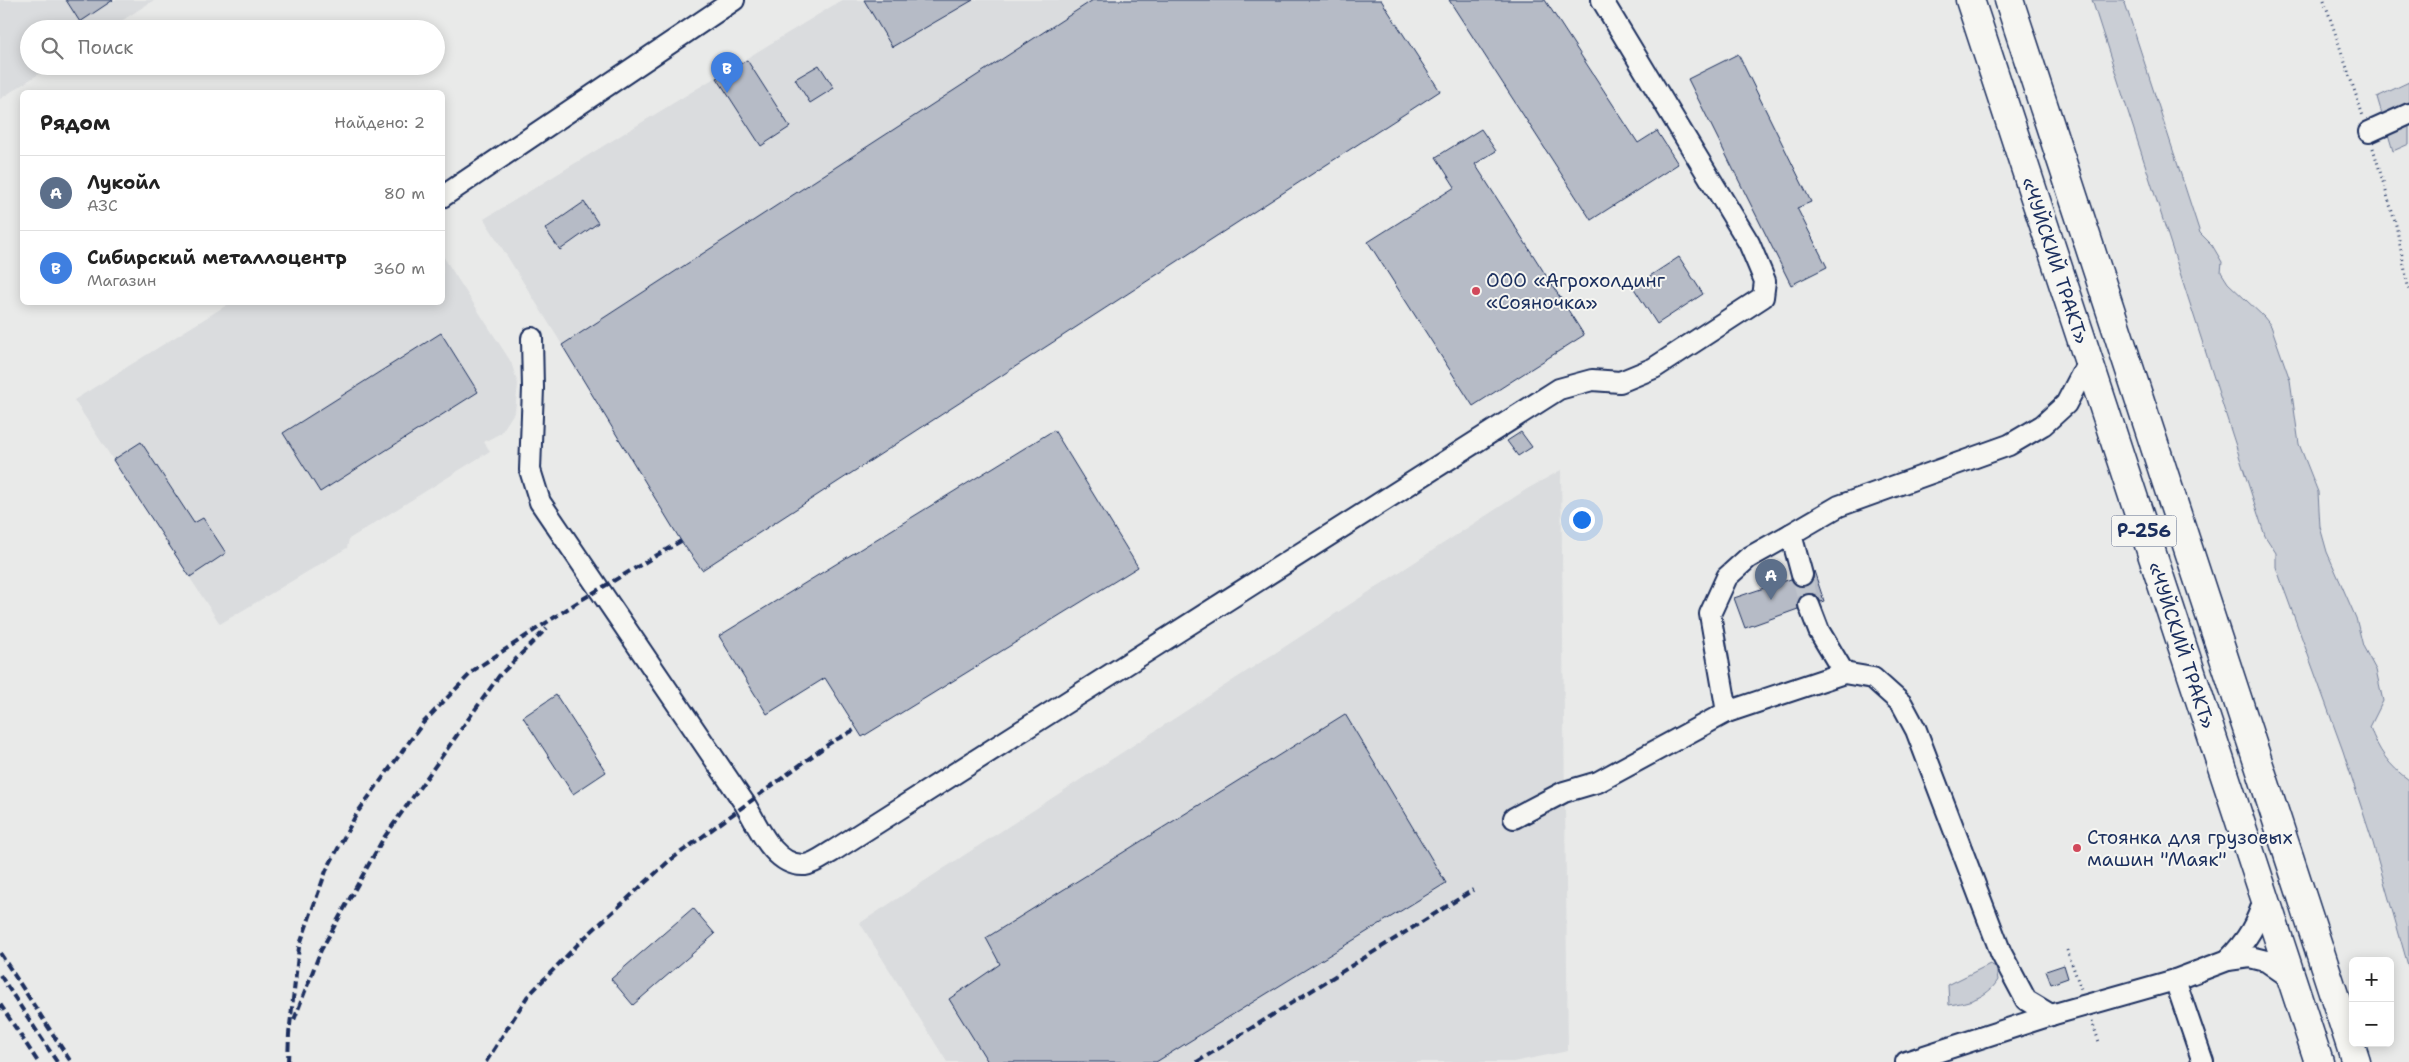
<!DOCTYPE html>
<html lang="ru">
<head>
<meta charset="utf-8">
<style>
	:root { --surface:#fff; --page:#f2f2f2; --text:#222; --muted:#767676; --line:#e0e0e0; --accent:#111827 }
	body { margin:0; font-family:"Shantell Sans",sans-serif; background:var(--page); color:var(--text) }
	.controls { position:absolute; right:15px; bottom:15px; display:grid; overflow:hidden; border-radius:8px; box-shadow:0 2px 12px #0003 }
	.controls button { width:45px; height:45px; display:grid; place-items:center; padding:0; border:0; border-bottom:1px solid var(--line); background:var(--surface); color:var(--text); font:25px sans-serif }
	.you { position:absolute; left:1581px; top:519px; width:18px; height:18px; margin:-12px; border:4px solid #fff; border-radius:50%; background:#1a73e8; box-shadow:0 0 0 8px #1a73e833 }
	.badge { display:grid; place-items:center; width:32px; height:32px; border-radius:50%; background:var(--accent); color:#fff; font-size:16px; font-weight:700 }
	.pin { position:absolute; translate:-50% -41px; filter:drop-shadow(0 1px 2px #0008) }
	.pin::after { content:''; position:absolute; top:26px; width:18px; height:15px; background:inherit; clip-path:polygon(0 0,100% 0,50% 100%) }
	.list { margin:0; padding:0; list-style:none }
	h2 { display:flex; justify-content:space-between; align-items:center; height:65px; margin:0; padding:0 20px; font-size:21px }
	h2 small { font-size:16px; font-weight:400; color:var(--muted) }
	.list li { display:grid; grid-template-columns:32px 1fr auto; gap:15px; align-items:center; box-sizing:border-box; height:75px; padding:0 20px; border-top:1px solid var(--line) }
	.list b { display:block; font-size:19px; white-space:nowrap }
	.list p { margin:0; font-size:16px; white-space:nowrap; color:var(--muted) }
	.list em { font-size:16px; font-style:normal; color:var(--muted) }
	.icon { flex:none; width:28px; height:28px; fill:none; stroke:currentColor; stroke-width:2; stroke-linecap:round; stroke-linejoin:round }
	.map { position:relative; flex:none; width:2409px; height:1062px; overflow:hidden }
	.search { position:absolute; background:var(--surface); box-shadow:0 2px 12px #0003; left:20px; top:20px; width:425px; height:55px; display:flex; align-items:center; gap:12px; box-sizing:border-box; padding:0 18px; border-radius:28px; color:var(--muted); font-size:19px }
	.panel { position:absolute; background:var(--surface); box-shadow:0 2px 12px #0003; left:20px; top:90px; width:425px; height:215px; border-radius:8px }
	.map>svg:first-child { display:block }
	.built { fill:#dadcde }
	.green { fill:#caced5; stroke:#727e9a }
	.building { fill:#b6bbc6; stroke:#1b2f5e }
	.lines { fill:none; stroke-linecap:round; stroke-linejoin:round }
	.minor-tunnel { stroke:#c0c5cd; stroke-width:20; stroke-dasharray:20 10; stroke-linecap:butt }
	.minor-casing { stroke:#1b2f5e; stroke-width:24 }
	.highway-casing { stroke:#1b2f5e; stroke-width:31 }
	.path { stroke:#1b2f5e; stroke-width:3; stroke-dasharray:1 4; stroke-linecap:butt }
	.minor { stroke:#f6f6f2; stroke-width:20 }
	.highway { stroke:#f6f6f2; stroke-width:28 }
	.rail { stroke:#1b2f5e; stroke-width:4; stroke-dasharray:8 4; stroke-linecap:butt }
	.poi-dot { fill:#d1495b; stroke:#f6f6f2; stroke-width:2 }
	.labels { text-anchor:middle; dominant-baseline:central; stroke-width:4; stroke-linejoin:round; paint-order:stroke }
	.shield { fill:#f6f6f2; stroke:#5d6b8a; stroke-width:1 }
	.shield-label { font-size:18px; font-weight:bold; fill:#1b2f5e }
	.street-label { font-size:19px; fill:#1b2f5e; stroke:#f6f6f2 }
	.poi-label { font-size:19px; fill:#1b2f5e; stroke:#f6f6f2; text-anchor:start }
</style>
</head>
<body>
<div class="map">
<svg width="2409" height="1062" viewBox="0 0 2409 1062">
	<rect width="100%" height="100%" fill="#e9eae9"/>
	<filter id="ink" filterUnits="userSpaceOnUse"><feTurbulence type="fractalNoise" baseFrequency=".02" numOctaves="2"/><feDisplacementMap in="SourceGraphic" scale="10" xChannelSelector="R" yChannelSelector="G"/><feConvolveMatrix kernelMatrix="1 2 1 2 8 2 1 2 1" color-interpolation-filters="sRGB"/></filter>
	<g filter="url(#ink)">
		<g class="built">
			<path d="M0,0H154L109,29H29V66H51L0,99Z"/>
			<path d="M842,0H1381L1440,91L702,570L484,219Z"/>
			<path d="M443,256L511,362L518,384L515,411L501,433L484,442L490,451L349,539L347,548L220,624L74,400L230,303L442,302Z"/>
			<path d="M1561,470L1568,1051L1513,1062H947L860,923L1527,489Z"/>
		</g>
		<g class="green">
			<path d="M2092,0H2124L2200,233L2212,245L2222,262L2221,272L2228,283L2264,317L2271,326L2290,380L2299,444L2318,492L2320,527L2327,552L2356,618L2363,646L2376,670L2383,701L2370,727C2378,750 2389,766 2409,780V969L2373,843L2343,751L2276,567V553L2265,536Z"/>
			<path d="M2409,82V144L2393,151L2377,97Z"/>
			<path d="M1990,964L1996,967L1998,980C1987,998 1969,1002 1949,1005L1948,985Z"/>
		</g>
		<g class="building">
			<path d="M66,0H113L80,22Z"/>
			<path d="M864,0H973L892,47Z"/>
			<path d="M1093,0H1381L1440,91L702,570L681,541L562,345Z"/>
			<path d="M1449,0H1545L1638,143L1657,131L1678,164L1591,220Z"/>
			<path d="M1738,54L1811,202L1797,208L1827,267L1791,285L1688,79Z"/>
			<path d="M747,60L790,127L761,146L717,78Z"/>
			<path d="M819,65L834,88L810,103L795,79Z"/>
			<path d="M1481,129L1496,151L1475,164L1584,335L1473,406L1368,242L1455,187L1436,157Z"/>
			<path d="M584,202L598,223L560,250L545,229Z"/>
			<path d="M1679,257L1703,294L1657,324L1633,287Z"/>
			<path d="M441,333L478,392L320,492L283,433Z"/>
			<path d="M1054,430L1138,567L862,737L825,678L767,714L719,636Z"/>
			<path d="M1521,432L1532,447L1518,456L1507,441Z"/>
			<path d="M141,442L194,523L203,518L226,553L190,577L113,460Z"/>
			<path d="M1814,571L1824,601L1821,602L1817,596L1811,593L1805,594L1800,598L1798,609L1745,628L1734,598L1791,579L1798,586H1806L1813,579Z"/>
			<path d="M556,695L606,772L573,794L523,717Z"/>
			<path d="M1345,714L1446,883L1156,1062H988L949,999L1000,964L986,938Z"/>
			<path d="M693,908L715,934L633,1005L611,979Z"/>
			<path d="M2064,965L2068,978L2051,984L2046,971Z"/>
		</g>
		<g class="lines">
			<path class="minor-tunnel" d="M1802,575L1809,605"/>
			<defs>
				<g id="minor">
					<path d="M2369,132L2409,114"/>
					<path d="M442,197L734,0"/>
					<path d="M532,338L533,388L530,470L540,502L745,804C758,826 774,867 805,865C814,864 826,855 833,851L1559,389L1592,380L1620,382L1654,368L1763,297L1765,281L1749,243L1602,0"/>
					<path d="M1802,575L1791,534L1839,506L2009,445L2043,425L2066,404L2088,362"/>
					<path d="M1809,605L1819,631L1844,673"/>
					<path d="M1727,712L1844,673L1873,678L1902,704L1916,730L2001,953L2026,1000L2051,1015"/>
					<path d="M1514,818L1564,792L1598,782L1727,712L1710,614L1727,577L1748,558L1791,534"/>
					<path d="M2228,960C2249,938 2256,925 2265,897"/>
					<path d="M2175,980L2203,1062"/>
					<path d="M1906,1062L2051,1015L2175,980L2228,960L2250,957L2266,961L2292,979"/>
				</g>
				<g id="highway">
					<path id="s1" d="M1970,0L2319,1062"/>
					<path d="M2009,0L2356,1062"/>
				</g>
			</defs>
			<use href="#minor" class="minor-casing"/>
			<use href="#highway" class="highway-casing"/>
			<g class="path">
				<path d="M2324,0L2363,116"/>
				<path d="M2373,148L2396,225L2409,291"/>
				<path d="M2067,950L2081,989"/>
				<path d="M2092,1021L2099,1042"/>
			</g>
			<use href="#minor" class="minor"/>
			<use href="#highway" class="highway"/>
			<g class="rail">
				<path d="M0,953L71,1062"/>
				<path d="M0,975L57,1062"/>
				<path d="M0,1004L38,1062"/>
				<path d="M294,1020L321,950L383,839L499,676L547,628"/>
				<path d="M288,1062L289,1034L299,947L326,871L357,813L423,723L474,670L581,600L681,541"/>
				<path d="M486,1062L527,997L582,940L669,861L830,743L856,729"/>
				<path d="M1197,1062L1473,890"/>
			</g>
		</g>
	</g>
	<g class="poi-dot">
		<circle cx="1476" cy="291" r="5"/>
		<circle cx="2077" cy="848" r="5"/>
	</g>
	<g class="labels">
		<rect class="shield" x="2111.5" y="515.5" width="65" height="31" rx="4"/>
		<g class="shield-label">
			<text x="2144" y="531">Р-256</text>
		</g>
		<g class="street-label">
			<text stroke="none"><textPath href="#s1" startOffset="274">«ЧУЙСКИЙ ТРАКТ»</textPath></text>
			<text stroke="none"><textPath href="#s1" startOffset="679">«ЧУЙСКИЙ ТРАКТ»</textPath></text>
		</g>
		<g class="poi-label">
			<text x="1486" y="280">ООО «Агрохолдинг<tspan x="1486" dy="22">«Сояночка»</tspan></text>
			<text x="2087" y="837">Стоянка для грузовых<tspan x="2087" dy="22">машин "Маяк"</tspan></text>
		</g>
	</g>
</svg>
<div class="controls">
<button>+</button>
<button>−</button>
</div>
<div class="you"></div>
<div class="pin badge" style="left:1771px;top:600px;background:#5c6f8a">A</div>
<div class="pin badge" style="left:727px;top:93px;background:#3f7fe0">B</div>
<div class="search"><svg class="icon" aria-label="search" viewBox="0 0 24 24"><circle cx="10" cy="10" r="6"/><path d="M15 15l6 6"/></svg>Поиск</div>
<section class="panel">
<h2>Рядом<small>Найдено: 2</small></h2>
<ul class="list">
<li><span class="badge" style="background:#5c6f8a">A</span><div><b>Лукойл</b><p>АЗС</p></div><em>80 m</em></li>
<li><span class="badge" style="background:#3f7fe0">B</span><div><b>Сибирский металлоцентр</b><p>Магазин</p></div><em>360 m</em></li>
</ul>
</section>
</div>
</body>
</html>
